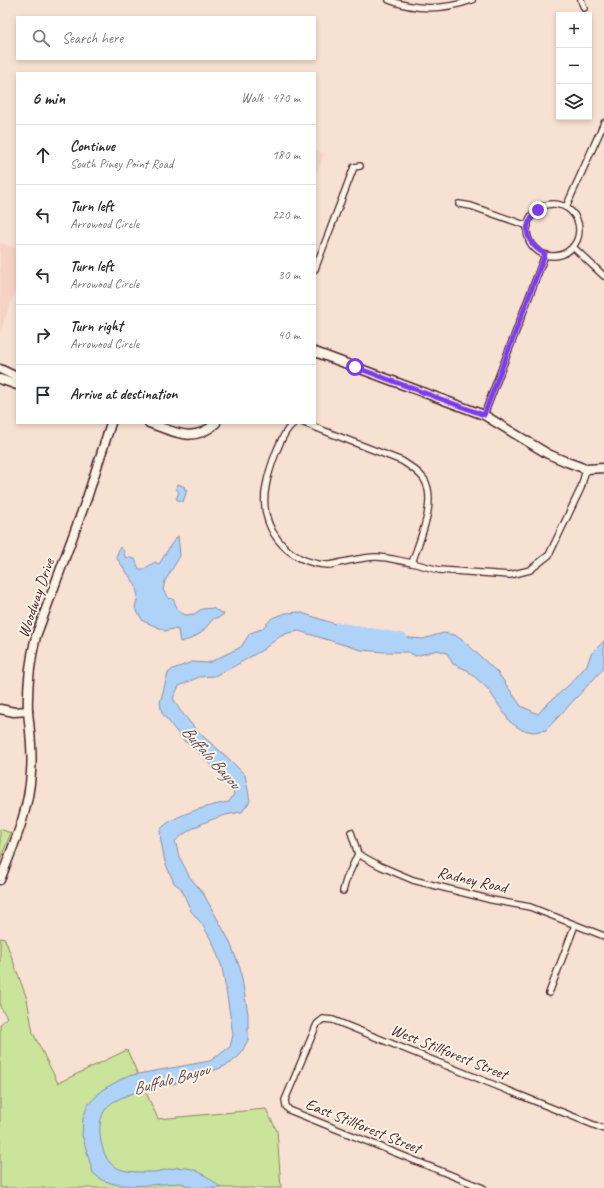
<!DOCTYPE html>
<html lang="en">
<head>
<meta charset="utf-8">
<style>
	:root { --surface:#fff; --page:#f7f7f7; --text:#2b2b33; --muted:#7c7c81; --line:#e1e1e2 }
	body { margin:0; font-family:Caveat,sans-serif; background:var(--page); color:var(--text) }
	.controls { position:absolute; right:12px; top:12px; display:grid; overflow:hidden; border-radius:0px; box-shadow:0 2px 6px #0003 }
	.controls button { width:36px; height:36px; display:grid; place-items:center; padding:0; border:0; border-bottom:1px solid var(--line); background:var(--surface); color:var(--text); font:20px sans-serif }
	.stop { position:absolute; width:12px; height:12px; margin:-9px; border:3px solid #7c3aed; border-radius:50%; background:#fff }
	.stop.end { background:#7c3aed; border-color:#fff; box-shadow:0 1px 4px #0008 }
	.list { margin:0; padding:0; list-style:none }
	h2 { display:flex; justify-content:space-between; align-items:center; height:52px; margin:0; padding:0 16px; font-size:17px }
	h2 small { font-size:13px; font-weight:400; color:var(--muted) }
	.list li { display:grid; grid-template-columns:26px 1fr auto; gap:12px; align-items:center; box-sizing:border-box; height:60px; padding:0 16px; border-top:1px solid var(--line) }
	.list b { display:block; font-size:15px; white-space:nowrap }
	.list p { margin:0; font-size:13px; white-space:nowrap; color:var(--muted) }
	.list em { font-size:13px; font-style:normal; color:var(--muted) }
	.icon { flex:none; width:22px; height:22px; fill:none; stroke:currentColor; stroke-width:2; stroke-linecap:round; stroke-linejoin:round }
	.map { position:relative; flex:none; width:604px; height:1188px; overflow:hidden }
	.search { position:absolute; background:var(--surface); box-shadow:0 2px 6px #0003; left:16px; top:16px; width:300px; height:44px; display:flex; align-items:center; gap:10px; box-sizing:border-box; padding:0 14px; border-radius:0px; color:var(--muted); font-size:15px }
	.panel { position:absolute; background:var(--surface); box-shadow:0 2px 6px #0003; left:16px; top:72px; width:300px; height:352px; border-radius:0px }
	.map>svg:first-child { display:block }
	.built { fill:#f4d3c4 }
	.green { fill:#cbe49b; stroke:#8a8263 }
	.water { fill:#afd3f8; stroke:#878ba6 }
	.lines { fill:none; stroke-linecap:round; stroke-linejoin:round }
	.river { stroke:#afd3f8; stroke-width:9 }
	.street-casing { stroke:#4a1f2b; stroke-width:8 }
	.secondary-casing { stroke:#4a1f2b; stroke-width:11 }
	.street { stroke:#fcf5e5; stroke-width:5.5 }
	.secondary { stroke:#fcf5e5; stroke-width:8 }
	.route { stroke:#7c3aed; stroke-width:5 }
	.labels { text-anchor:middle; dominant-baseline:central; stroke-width:4; stroke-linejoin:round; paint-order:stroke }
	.street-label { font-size:16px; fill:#4a1f2b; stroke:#fcf5e5 }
	.water-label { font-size:17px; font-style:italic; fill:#634c5e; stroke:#fcf5e5 }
</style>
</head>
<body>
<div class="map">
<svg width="604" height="1188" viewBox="0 0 604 1188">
	<rect width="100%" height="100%" fill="#f7e1d2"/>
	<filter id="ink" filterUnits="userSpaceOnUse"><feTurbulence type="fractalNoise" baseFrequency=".025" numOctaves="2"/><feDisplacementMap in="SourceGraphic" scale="8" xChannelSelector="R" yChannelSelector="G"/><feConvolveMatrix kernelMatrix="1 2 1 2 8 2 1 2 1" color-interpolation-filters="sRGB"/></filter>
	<g filter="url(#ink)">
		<g class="built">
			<path d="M315,150L324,154L315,177Z"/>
			<path d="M0,243L17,248V287L0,332Z"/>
		</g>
		<g class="green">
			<path d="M0,829L11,833L0,860Z"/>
			<path d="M0,938L5,939L27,999L33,1033L58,1083L127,1050L158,1119L266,1109L277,1131L281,1188H0V1025L7,1017L0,1007Z"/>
		</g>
		<g class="water">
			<path d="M178,484L185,487L184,489L187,490L183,502L176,499L179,492L176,489Z"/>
			<path d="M178,536L180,556L165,581L163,590L168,598L173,599L179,612L186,615L194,614L202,609L213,608C216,611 220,611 224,614L218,618H214L201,633L191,639L180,642L178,630L173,629L165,631L162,629L143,621L135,608L138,596L135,584L116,557L120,547L123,550L125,557L135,559L139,569H144L155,562L159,564C166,554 170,544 178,536Z"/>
			<path d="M299,612L365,634L423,639L443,633L455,635L466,643L498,673L521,706L538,714L546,705L569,685L587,665L591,654L604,641V668L546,730L534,732L522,730L510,722L488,689L467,670L453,664L447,653L437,650L416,656L408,652H385L361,650L299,631L288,633L279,637L264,649L231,668L214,676L199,677L179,686L173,698L179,709L198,732L226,756L245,775L250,801L242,812C221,814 191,826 175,841L179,856L189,876L203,893L229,940L240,968L248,1014V1040L240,1055L231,1063L218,1069L167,1086C149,1087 130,1093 115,1101C105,1106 101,1115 100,1126C99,1138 103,1160 115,1167C126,1173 142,1172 154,1172C164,1171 177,1166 187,1168C200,1170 211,1179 221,1188H193L181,1183L132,1186L114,1184L102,1180L93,1173L82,1135L83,1118L88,1105L102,1090L127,1076L210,1061L230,1047L233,1035L228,1002L222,967L213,943L202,924L191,911L181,888L174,883L165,862L161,841L160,830C172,815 210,805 229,802L234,794L228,783L192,746L184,741L162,713L160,703L168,673L173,669L192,662L208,663L241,647L250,633L262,629L272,618L286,613Z"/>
		</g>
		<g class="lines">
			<path class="river" d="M338,627L403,638"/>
			<defs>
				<g id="street">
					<path d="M389,0C417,11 444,10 472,0"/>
					<path d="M581,0L584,8"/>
					<path d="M459,204L471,206L528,226"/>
					<circle cx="553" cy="230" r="26"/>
					<path d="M566,207L604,123"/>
					<path d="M573,247L604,276"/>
					<path d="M315,269L354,167L360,166"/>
					<path d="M484,415L545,255"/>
					<path d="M294,423C281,432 269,470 266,486C258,527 286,563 328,565C333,565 338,563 343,562C353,560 365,557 376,557C387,557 400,561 412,563C419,541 438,501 424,479C419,472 410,466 402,461L304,423"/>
					<path d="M412,563L439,570L510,575L530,570L549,555L581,488L586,469"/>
					<path d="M351,832L358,854L380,866L413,880L492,900L530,907L604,936"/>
					<path d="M343,891L346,880L358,854"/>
					<path d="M549,993L575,925"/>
					<path d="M483,1188L289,1110L286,1106L285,1100L317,1024L323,1019L333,1020L604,1129"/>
				</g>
				<g id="secondary">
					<path d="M315,352L484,415L548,454L567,462L586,469L604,468"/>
					<path d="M0,369L17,377"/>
					<path d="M0,379L17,385"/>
					<path d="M149,423C175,432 193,444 216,423"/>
					<path d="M0,709L14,712L28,711"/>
					<path d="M0,880C14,844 29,811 31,772C33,752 30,732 28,712C27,686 30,661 36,636L87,498L111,423"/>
				</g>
			</defs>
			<use href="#street" class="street-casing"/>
			<use href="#secondary" class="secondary-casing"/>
			<use href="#street" class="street"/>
			<use href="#secondary" class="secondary"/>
		</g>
	</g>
	<g class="lines" filter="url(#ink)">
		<path class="route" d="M355,367L484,415L545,254C533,248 522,235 530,220C532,216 535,213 538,210"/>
	</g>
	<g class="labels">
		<g class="street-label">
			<text transform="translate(36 598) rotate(-71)">Woodway Drive</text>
			<text transform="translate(472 880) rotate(13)">Radney Road</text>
			<text transform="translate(449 1052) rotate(22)">West Stillforest Street</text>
			<text transform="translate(363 1126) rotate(22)">East Stillforest Street</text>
		</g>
		<g class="water-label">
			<text transform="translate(211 757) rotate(48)">Buffalo Bayou</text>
			<text transform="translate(171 1079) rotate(-15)">Buffalo Bayou</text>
		</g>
	</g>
</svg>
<div class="controls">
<button>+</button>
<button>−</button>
<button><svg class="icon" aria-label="layers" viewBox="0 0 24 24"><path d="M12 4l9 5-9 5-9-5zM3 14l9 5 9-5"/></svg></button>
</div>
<div class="stop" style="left:355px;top:367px"></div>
<div class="stop end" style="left:538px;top:210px"></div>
<div class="search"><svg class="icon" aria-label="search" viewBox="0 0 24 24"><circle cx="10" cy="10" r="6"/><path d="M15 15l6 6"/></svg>Search here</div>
<section class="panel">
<h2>6 min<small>Walk · 470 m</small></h2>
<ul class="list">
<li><svg class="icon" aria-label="ahead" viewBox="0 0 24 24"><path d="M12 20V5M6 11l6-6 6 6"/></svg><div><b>Continue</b><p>South Piney Point Road</p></div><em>180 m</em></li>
<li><svg class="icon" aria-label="left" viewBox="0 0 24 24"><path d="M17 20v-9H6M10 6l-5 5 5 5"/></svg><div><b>Turn left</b><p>Arrowood Circle</p></div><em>220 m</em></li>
<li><svg class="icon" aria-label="left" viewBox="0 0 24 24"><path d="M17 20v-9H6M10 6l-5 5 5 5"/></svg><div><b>Turn left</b><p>Arrowood Circle</p></div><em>30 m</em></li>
<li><svg class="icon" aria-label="right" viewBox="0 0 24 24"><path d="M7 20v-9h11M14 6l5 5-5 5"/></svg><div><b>Turn right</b><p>Arrowood Circle</p></div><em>40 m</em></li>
<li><svg class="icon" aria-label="arrive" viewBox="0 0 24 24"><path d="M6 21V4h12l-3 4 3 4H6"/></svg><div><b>Arrive at destination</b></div></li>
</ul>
</section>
</div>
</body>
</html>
